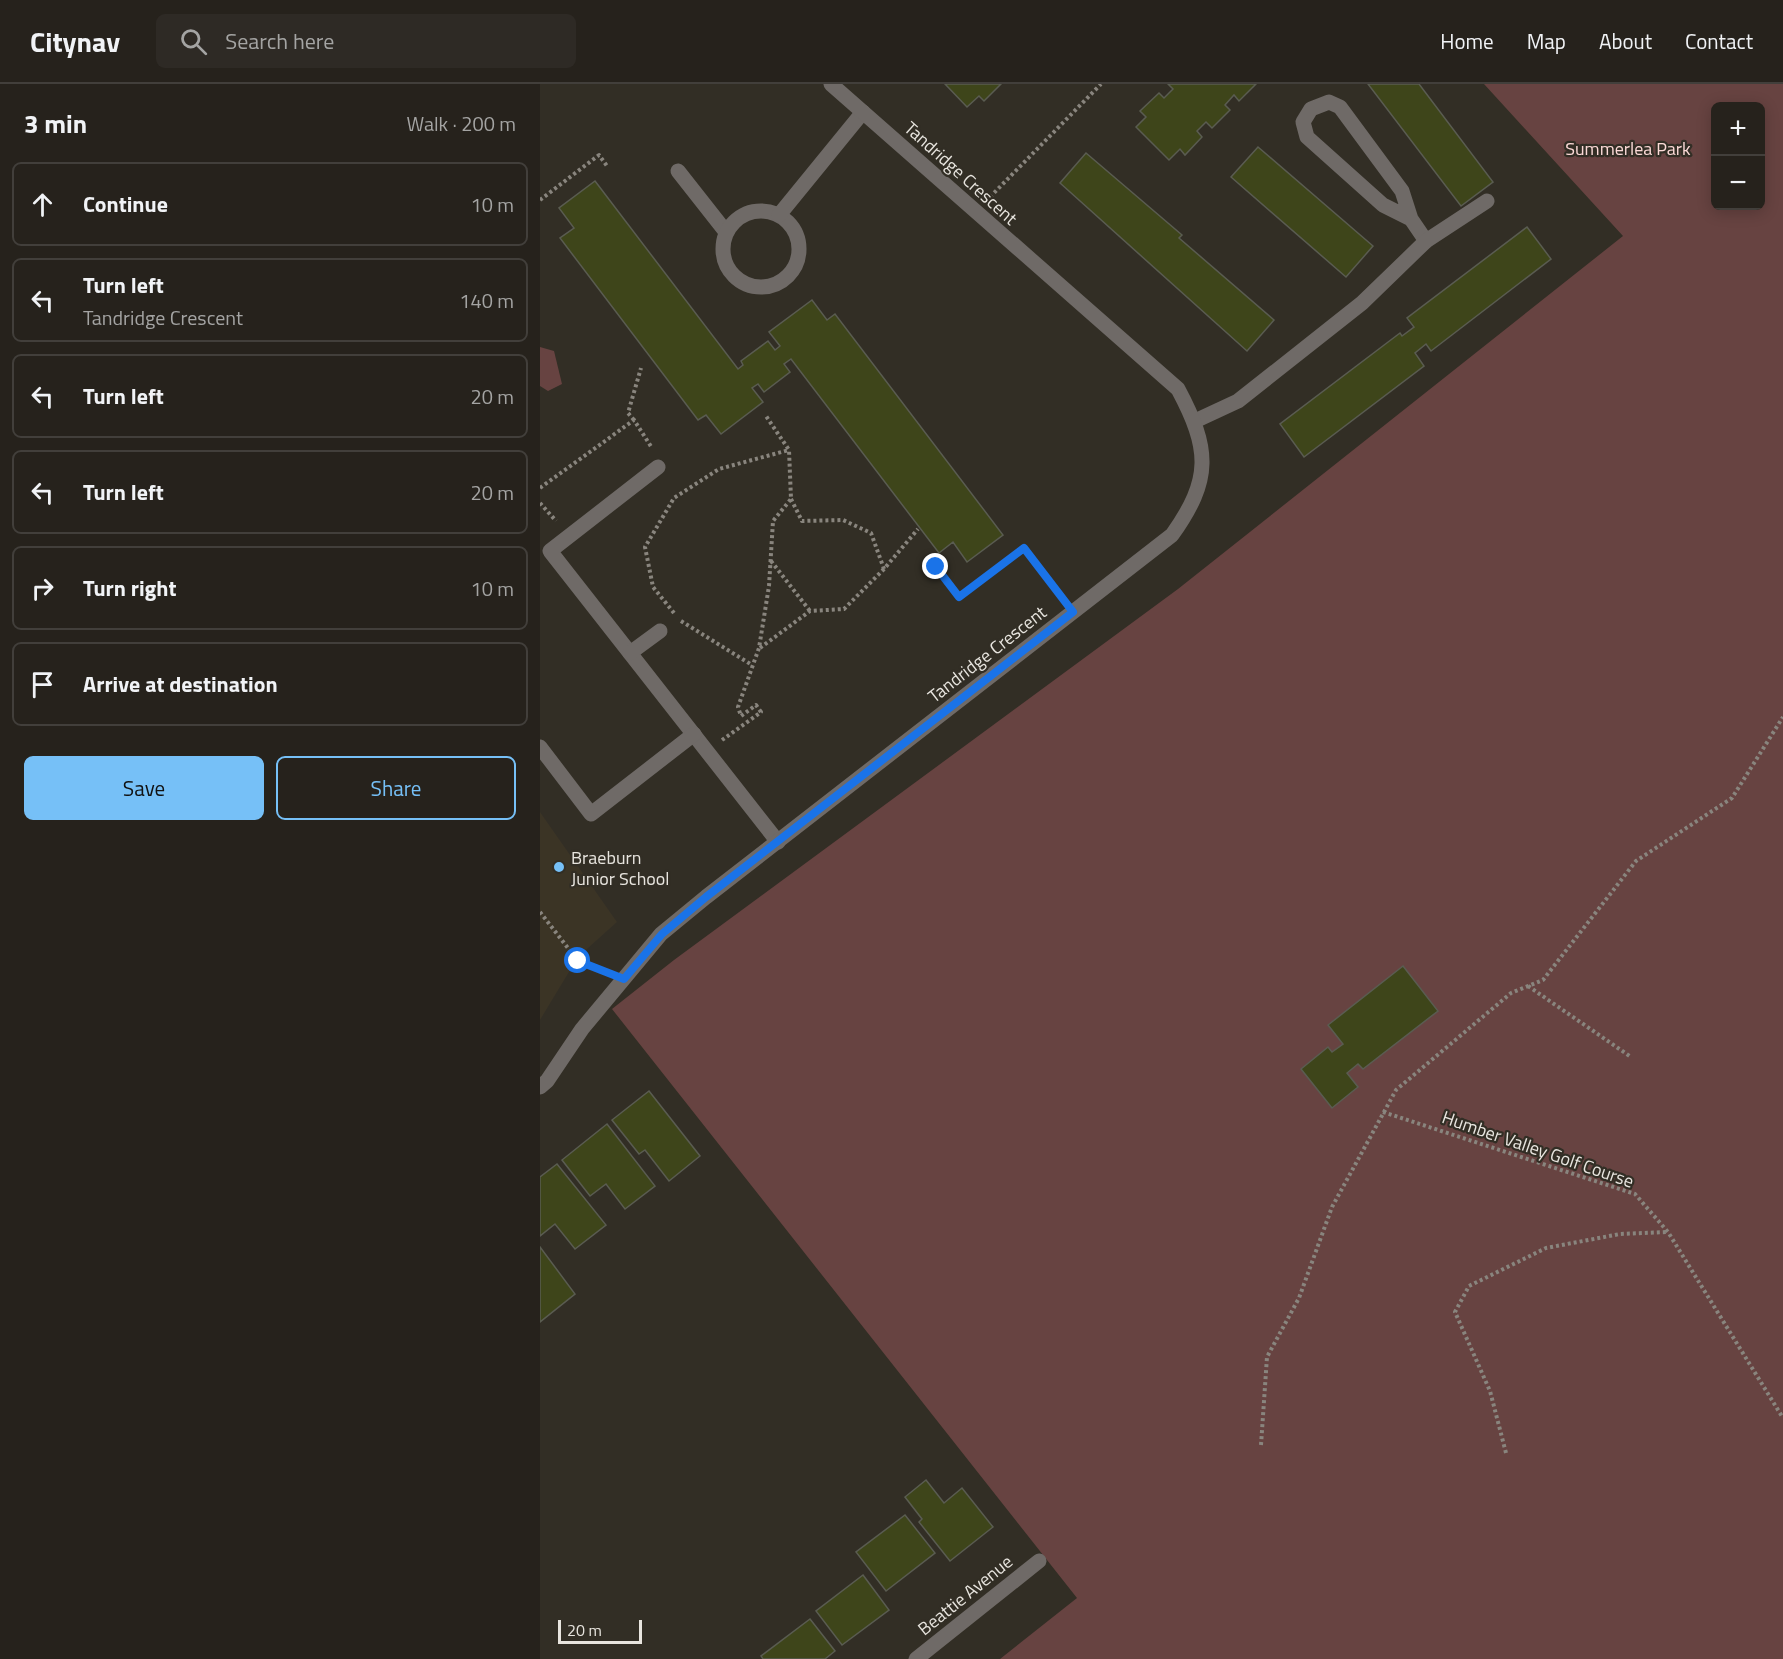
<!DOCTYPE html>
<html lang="en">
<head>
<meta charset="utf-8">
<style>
	:root { --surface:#26221c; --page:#2e2a25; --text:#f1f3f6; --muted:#a4a4a3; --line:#423f3b; --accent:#76c0f7 }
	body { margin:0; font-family:"Titillium Web",sans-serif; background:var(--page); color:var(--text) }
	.controls { position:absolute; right:18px; top:18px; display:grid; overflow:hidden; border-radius:9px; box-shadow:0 3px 15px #0003 }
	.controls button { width:54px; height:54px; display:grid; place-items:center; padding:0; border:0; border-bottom:2px solid var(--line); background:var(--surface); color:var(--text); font:30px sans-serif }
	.scale { position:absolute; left:18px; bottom:15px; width:84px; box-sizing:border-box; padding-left:6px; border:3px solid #e8e5df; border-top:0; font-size:16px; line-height:21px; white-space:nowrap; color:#e8e5df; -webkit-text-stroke:4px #322e25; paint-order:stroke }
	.stop { position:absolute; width:18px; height:18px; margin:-14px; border:4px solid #1a73e8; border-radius:50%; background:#fff }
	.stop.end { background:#1a73e8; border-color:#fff; box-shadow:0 2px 6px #0008 }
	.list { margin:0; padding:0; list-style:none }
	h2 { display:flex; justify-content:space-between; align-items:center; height:78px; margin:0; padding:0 24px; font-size:26px }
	h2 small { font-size:20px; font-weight:400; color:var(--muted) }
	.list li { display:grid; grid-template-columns:39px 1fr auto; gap:18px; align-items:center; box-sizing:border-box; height:84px; margin:0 12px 12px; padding:0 12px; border:2px solid var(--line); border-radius:9px }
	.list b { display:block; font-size:22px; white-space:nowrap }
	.list p { margin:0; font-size:20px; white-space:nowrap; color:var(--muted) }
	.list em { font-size:20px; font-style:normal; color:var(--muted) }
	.actions { display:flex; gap:12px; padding:18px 24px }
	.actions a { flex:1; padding:14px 0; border:2px solid var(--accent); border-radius:9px; text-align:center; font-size:21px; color:var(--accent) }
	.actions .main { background:var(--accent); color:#111 }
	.icon { flex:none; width:33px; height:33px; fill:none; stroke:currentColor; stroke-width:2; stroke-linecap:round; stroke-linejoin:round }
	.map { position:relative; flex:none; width:1243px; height:1575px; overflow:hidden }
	header { display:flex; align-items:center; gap:36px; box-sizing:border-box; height:84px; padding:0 30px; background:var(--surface); border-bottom:2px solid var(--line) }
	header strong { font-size:28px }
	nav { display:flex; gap:33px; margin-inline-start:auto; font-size:21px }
	.search { width:420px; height:54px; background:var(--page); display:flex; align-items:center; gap:15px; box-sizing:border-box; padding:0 21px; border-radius:9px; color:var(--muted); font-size:22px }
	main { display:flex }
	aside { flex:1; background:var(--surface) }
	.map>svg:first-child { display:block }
	.built { fill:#3b3425 }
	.green { fill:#674341; fill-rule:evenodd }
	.building { fill:#3e451a; stroke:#5a5c51; stroke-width:1.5 }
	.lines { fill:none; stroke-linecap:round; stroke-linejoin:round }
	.path { stroke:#89857e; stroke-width:4; stroke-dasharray:3 3; stroke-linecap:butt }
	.minor { stroke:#6f6a67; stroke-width:15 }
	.route { stroke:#1a73e8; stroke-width:8 }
	.poi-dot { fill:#76c0f7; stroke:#322e25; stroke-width:2 }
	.labels { text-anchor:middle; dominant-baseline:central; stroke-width:4.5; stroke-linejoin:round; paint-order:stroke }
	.park-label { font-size:18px; fill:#fcdad7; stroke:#322e25 }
	.street-label { font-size:18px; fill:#e8e5df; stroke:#322e25 }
	.poi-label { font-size:18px; fill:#e8e5df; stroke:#322e25; text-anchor:start }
</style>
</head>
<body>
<header>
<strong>Citynav</strong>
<div class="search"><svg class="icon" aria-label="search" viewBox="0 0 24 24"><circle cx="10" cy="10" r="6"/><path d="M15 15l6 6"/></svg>Search here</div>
<nav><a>Home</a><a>Map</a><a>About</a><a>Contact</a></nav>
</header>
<main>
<aside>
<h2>3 min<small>Walk · 200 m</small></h2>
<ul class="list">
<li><svg class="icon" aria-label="ahead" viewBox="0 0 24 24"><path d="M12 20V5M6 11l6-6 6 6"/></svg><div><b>Continue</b></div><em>10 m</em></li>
<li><svg class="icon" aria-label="left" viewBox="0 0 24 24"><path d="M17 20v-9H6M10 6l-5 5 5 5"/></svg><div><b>Turn left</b><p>Tandridge Crescent</p></div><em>140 m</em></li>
<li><svg class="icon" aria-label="left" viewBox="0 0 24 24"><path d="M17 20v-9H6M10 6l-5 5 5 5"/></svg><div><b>Turn left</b></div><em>20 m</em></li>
<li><svg class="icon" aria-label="left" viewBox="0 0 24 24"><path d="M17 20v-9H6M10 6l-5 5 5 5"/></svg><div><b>Turn left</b></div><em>20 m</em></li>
<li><svg class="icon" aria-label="right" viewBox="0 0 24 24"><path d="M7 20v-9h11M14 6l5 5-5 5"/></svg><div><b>Turn right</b></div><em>10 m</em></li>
<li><svg class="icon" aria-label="arrive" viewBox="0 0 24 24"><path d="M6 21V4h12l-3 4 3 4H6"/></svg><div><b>Arrive at destination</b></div></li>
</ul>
<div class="actions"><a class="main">Save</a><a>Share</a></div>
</aside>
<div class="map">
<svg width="1243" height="1575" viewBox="0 0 1243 1575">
	<rect width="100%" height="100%" fill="#322e25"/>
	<path class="built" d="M0,728L77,838L38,873L0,936Z"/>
	<g class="green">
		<path d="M944,0H1243V1575H460L537,1514L72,925L134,876L638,505L1083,152ZM1176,22H1220V122H1176Z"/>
		<path d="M0,263L14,267L22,300L8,307L0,302Z"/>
	</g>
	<g class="building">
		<path d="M405,0H461L444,17L439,12L427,23Z"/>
		<path d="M628,0H716L699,17L694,11L685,21L690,26L672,44L666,38L657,47L662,53L645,71L640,65L629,76L596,43L606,33L600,27L619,9L624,14L633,5Z"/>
		<path d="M828,0H879L953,98L921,122Z"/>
		<path d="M718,63L833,162L806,193L691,93Z"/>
		<path d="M546,69L642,151L639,154L734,236L707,267L520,99Z"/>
		<path d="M55,97L198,285L203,281L201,277L228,257L235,266L240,262L229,248L272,216L287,236L295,230L463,451L427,478L413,458L399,469L251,275L244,280L250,288L224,308L218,300L212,304L223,318L181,350L166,331L158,336L20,154L34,144L19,124Z"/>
		<path d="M987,143L1011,175L891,267L886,260L875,269L884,282L764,373L740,340L860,249L862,252L874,243L867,234Z"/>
		<path d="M863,882L898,927L823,985L818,980L807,989L818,1003L792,1024L761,985L788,963L792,968L803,960L788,941Z"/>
		<path d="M109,1007L160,1072L129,1097L105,1066L99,1070L72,1036Z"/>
		<path d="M67,1040L115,1102L85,1125L66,1100L50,1112L22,1076Z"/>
		<path d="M17,1080L66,1141L35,1165L15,1140L0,1152V1093Z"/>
		<path d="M0,1163L35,1210L0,1238Z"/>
		<path d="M386,1396L404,1419L422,1404L453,1443L410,1477L379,1438L382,1435L365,1413Z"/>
		<path d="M365,1431L395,1469L346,1507L316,1468Z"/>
		<path d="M323,1491L349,1526L302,1561L276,1527Z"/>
		<path d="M270,1535L295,1567L285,1575H223L221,1572Z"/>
	</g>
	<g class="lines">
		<g class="path">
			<path d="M450,113L561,0"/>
			<path d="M0,116L59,71L67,82"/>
			<path d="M94,336L88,329L101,284"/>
			<path d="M0,404L94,336L112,364"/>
			<path d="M251,415L262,437L303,436L331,449L344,485"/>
			<path d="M0,419L16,437"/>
			<path d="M231,477L270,527"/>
			<path d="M396,483L419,513L484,464L520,511"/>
			<path d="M134,529L113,503L105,463L134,414L179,385L249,366"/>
			<path d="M141,537L212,581"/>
			<path d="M220,564L270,527L304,525L344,485L378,445"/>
			<path d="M182,656L221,628L216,621L201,632L198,623L219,564L229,502L233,437L251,415L249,366L226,332"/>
			<path d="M0,828L38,877L64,887"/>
			<path d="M988,902L1091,973"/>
			<path d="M843,1028L1095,1110L1128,1148L1243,1334"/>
			<path d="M721,1361L727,1273L759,1214L792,1123L856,1006L971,909L1003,896L1096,777L1192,714L1243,633"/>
			<path d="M966,1369L950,1307L915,1228L929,1202L1006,1164L1080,1150L1128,1148"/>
		</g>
		<g class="minor">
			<path d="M138,87L186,148"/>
			<circle cx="221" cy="165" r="38"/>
			<path d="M239,131L323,28"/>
			<path d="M871,135L843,121L767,53L763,38L771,25L789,18L800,23L862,107L871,135L886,157"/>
			<path d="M655,337L698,317L822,219L886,157L947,117"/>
			<path d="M118,383L10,467L238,758"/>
			<path d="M90,569L120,547"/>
			<path d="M0,663L51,730L154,650"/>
			<path d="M0,1003L7,997L42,945L121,850L166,813L632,451C672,395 670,365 638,305L291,0"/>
			<path d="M376,1575L499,1477"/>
		</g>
	</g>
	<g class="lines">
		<path class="route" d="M38,877L84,895L122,850L166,813L533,528L484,464L419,513L396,483"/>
	</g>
	<circle class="poi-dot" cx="19" cy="783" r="6"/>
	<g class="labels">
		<g class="park-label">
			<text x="1088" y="64">Summerlea Park</text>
		</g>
		<g class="street-label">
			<text transform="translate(421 89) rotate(42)">Tandridge Crescent</text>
			<text transform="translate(447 570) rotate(-38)">Tandridge Crescent</text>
			<text transform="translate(998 1065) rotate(19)">Humber Valley Golf Course</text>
			<text transform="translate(425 1511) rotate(-39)">Beattie Avenue</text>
		</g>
		<g class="poi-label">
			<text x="31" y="773">Braeburn<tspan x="31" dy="21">Junior School</tspan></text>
		</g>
	</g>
</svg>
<div class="controls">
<button>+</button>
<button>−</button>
</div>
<div class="scale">20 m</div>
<div class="stop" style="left:38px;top:877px"></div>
<div class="stop end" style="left:396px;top:483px"></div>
</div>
</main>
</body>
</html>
